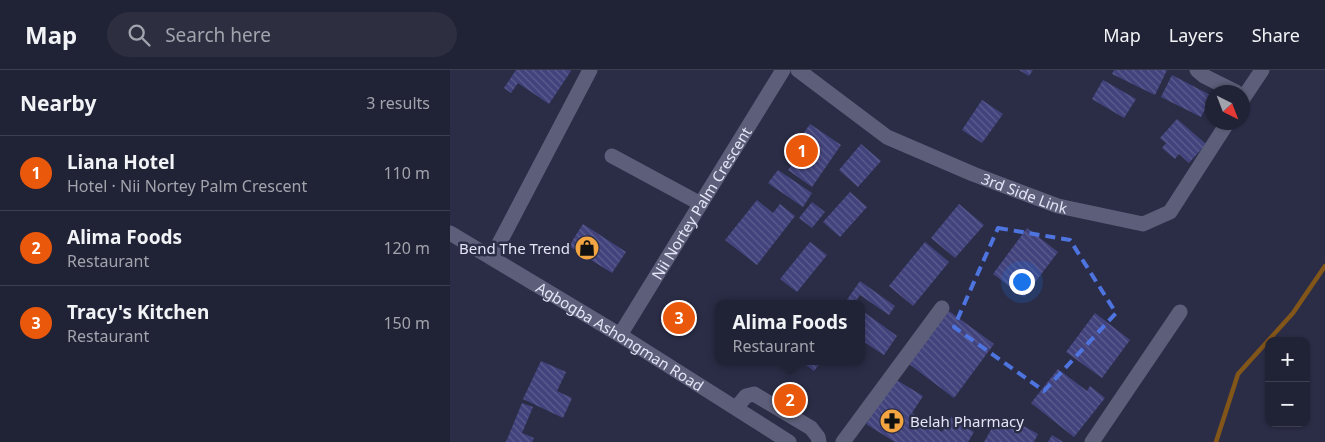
<!DOCTYPE html>
<html lang="en">
<head>
<meta charset="utf-8">
<style>
	:root { --surface:#202235; --page:#2d2f41; --text:#f1f3f6; --muted:#a2a4ad; --line:#3d3f50; --accent:#ea580c }
	body { margin:0; font-family:"Noto Sans",sans-serif; background:var(--page); color:var(--text) }
	.controls { position:absolute; right:15px; bottom:15px; display:grid; overflow:hidden; border-radius:10px; box-shadow:0 1px 4px #0004 }
	.controls button { width:45px; height:45px; display:grid; place-items:center; padding:0; border:0; border-bottom:1px solid var(--line); background:var(--surface); color:var(--text); font:25px sans-serif }
	.compass { position:absolute; left:755px; top:15px; width:45px; height:45px; border-radius:50%; background:var(--surface); box-shadow:0 1px 4px #0004; rotate:138deg }
	.you { position:absolute; left:571px; top:211px; width:18px; height:18px; margin:-12px; border:4px solid #fff; border-radius:50%; background:#1a73e8; box-shadow:0 0 0 8px #1a73e833 }
	.badge { display:grid; place-items:center; width:32px; height:32px; border-radius:50%; background:var(--accent); color:#fff; font-size:16px; font-weight:700 }
	.pin { position:absolute; translate:-50% -50%; border:2px solid #fff; box-shadow:0 1px 5px #0006 }
	.popup { position:absolute; left:265px; top:230px; width:150px; height:65px; box-sizing:border-box; display:grid; place-content:center; border-radius:10px; background:var(--surface); filter:drop-shadow(0 1px 4px #0005); font-size:16px; white-space:nowrap; color:var(--muted) }
	.popup b { font-size:19px; color:var(--text) }
	.popup::after { content:''; position:absolute; left:50%; top:100%; margin-left:-10px; border:10px solid transparent; border-top-color:var(--surface) }
	.list { margin:0; padding:0; list-style:none }
	h2 { display:flex; justify-content:space-between; align-items:center; height:65px; margin:0; padding:0 20px; font-size:21px }
	h2 small { font-size:16px; font-weight:400; color:var(--muted) }
	.list li { display:grid; grid-template-columns:32px 1fr auto; gap:15px; align-items:center; box-sizing:border-box; height:75px; padding:0 20px; border-top:1px solid var(--line) }
	.list b { display:block; font-size:19px; white-space:nowrap }
	.list p { margin:0; font-size:16px; white-space:nowrap; color:var(--muted) }
	.list em { font-size:16px; font-style:normal; color:var(--muted) }
	.icon { flex:none; width:28px; height:28px; fill:none; stroke:currentColor; stroke-width:2; stroke-linecap:round; stroke-linejoin:round }
	.map { position:relative; flex:none; width:875px; height:372px; overflow:hidden }
	header { display:flex; align-items:center; gap:30px; box-sizing:border-box; height:70px; padding:0 25px; background:var(--surface); border-bottom:1px solid var(--line) }
	header strong { font-size:24px }
	nav { display:flex; gap:28px; margin-inline-start:auto; font-size:18px }
	.search { width:350px; height:45px; background:var(--page); display:flex; align-items:center; gap:12px; box-sizing:border-box; padding:0 18px; border-radius:28px; color:var(--muted); font-size:19px }
	main { display:flex }
	aside { flex:1; background:var(--surface) }
	.map>svg:first-child { display:block }
	.lines { fill:none; stroke-linecap:round; stroke-linejoin:round }
	.stream { stroke:#825519; stroke-width:4.5 }
	.building { fill:url(#building-back-hatch) }
	.minor { stroke:#5d5f7a; stroke-width:15 }
	.marked { fill:none; stroke:#4e74e0; stroke-width:4; stroke-dasharray:10 6; stroke-linejoin:round }
	.labels { text-anchor:middle; dominant-baseline:central; stroke-width:5; stroke-linejoin:round; paint-order:stroke }
	.street-label { font-size:15px; fill:#e3e5f6; stroke:#2b2d47 }
	.poi-label { font-size:15px; fill:#e3e5f6; stroke:#2b2d47; text-anchor:end }
</style>
</head>
<body>
<header>
<strong>Map</strong>
<div class="search"><svg class="icon" aria-label="search" viewBox="0 0 24 24"><circle cx="10" cy="10" r="6"/><path d="M15 15l6 6"/></svg>Search here</div>
<nav><a>Map</a><a>Layers</a><a>Share</a></nav>
</header>
<main>
<aside>
<h2>Nearby<small>3 results</small></h2>
<ul class="list">
<li><span class="badge">1</span><div><b>Liana Hotel</b><p>Hotel · Nii Nortey Palm Crescent</p></div><em>110 m</em></li>
<li><span class="badge">2</span><div><b>Alima Foods</b><p>Restaurant</p></div><em>120 m</em></li>
<li><span class="badge">3</span><div><b>Tracy's Kitchen</b><p>Restaurant</p></div><em>150 m</em></li>
</ul>
</aside>
<div class="map">
<svg width="875" height="372" viewBox="0 0 875 372">
	<defs>
		<pattern id="building-back-hatch" width="6" height="6" patternUnits="userSpaceOnUse" patternTransform="scale(1.25)"><rect width="6" height="6" fill="#42437c"/><path d="M-1 5l2 2M0 0l6 6M5-1l2 2" fill="none" stroke="#5d5e8f"/></pattern>
	</defs>
	<rect width="100%" height="100%" fill="#2b2d47"/>
	<g class="lines">
		<path class="stream" d="M766,372L788,304L843,243L875,196"/>
	</g>
	<g class="building">
		<path d="M66,0H119L121,1L99,34L68,13L61,23L54,18Z"/>
		<path d="M569,0H583L579,6Z"/>
		<path d="M664,0H717L705,25L662,4Z"/>
		<path d="M722,5L762,26L751,47L711,27Z"/>
		<path d="M653,10L686,29L674,48L642,29Z"/>
		<path d="M532,30L553,44L532,73L512,60Z"/>
		<path d="M727,49L756,74L739,93L729,84L725,89L712,78L716,73L710,68Z"/>
		<path d="M360,54L391,75L362,117L338,100L351,82L344,77Z"/>
		<path d="M411,74L431,91L408,117L389,100Z"/>
		<path d="M328,100L362,123L353,137L318,113Z"/>
		<path d="M400,122L417,137L390,167L373,152Z"/>
		<path d="M307,130L323,143L330,134L345,146L307,195L275,170Z"/>
		<path d="M362,132L375,142L362,158L349,148Z"/>
		<path d="M509,134L534,155L505,188L481,168Z"/>
		<path d="M133,154L176,182L162,203L119,176Z"/>
		<path d="M577,158L608,182L574,227L543,204Z"/>
		<path d="M360,172L377,185L347,222L330,209Z"/>
		<path d="M475,172L499,192L463,236L439,216Z"/>
		<path d="M410,211L445,236L439,245L410,225L404,234H394Z"/>
		<path d="M499,241L544,274L504,328L459,294Z"/>
		<path d="M414,242L447,266L434,285L411,270V246Z"/>
		<path d="M645,243L680,270L652,308L616,282Z"/>
		<path d="M91,291L116,302L107,321L122,328L113,348L73,329Z"/>
		<path d="M351,291H372L364,301Z"/>
		<path d="M608,299L637,321L640,316L655,328L624,367L581,333Z"/>
		<path d="M445,309L473,326L462,343L492,362L501,347L524,362L518,372H445L416,354Z"/>
		<path d="M72,333L83,337L72,363L84,368L82,372H56Z"/>
		<path d="M548,348L565,358L568,353L588,364L584,372H534Z"/>
		<path d="M602,365L613,372H598Z"/>
	</g>
	<g class="lines">
		<g class="minor">
			<path id="s1" d="M348,0L437,67L523,104L608,136L693,154L720,142L778,52"/>
			<path d="M747,0L754,6L786,22"/>
			<path d="M792,30L812,0"/>
			<path d="M162,86L251,134"/>
			<path id="s2" d="M0,163L170,265L339,372"/>
			<path d="M42,187L140,0"/>
			<path id="s3" d="M170,265L333,0"/>
			<path d="M286,338L296,326L304,324L361,358L368,367L369,372"/>
			<path d="M393,372L492,238"/>
			<path d="M642,372L730,242"/>
		</g>
	</g>
	<path class="marked" d="M548,158L620,170L666,243L594,321L504,257Z"/>
	<defs>
		<symbol id="shop-disc" viewBox="-11 -11 22 22"><circle r="9.5" fill="#f2a541" stroke="#2b2d47"/><path d="M-5-2.5h2.3a2.7 3.5 0 0 1 5.4 0H5L5.5 6h-11ZM-1.5-2.5h3a1.5 2.3 0 0 0-3 0Z" fill="#111"/></symbol>
		<symbol id="pharmacy-disc" viewBox="-11 -11 22 22"><circle r="9.5" fill="#f2a541" stroke="#2b2d47"/><path d="M-2-6h4v4h4v4h-4v4h-4v-4h-4v-4h4Z" fill="#111"/></symbol>
	</defs>
	<g fill-rule="evenodd">
		<use href="#shop-disc" x="123" y="164" width="28" height="28"/>
		<use href="#pharmacy-disc" x="428" y="337" width="28" height="28"/>
	</g>
	<g class="labels">
		<g class="street-label">
			<text stroke="none"><textPath href="#s1" startOffset="260">3rd Side Link</textPath></text>
			<text stroke="none"><textPath href="#s3" startOffset="155">Nii Nortey Palm Crescent</textPath></text>
			<text stroke="none"><textPath href="#s2" startOffset="199">Agbogba Ashongman Road</textPath></text>
		</g>
		<g class="poi-label">
			<text x="120" y="178">Bend The Trend</text>
			<text x="460" y="351" text-anchor="start">Belah Pharmacy</text>
		</g>
	</g>
</svg>
<div class="controls">
<button>+</button>
<button>−</button>
</div>
<svg class="compass" viewBox="-18 -18 36 36"><path d="M0-13l5 13h-10z" fill="#e53935"/><path d="M0 13l5-13h-10z" fill="#a2a4ad"/></svg>
<div class="you"></div>
<div class="pin badge" style="left:352px;top:81px">1</div>
<div class="pin badge" style="left:340px;top:330px">2</div>
<div class="popup"><b>Alima Foods</b>Restaurant</div>
<div class="pin badge" style="left:229px;top:248px">3</div>
</div>
</main>
</body>
</html>
